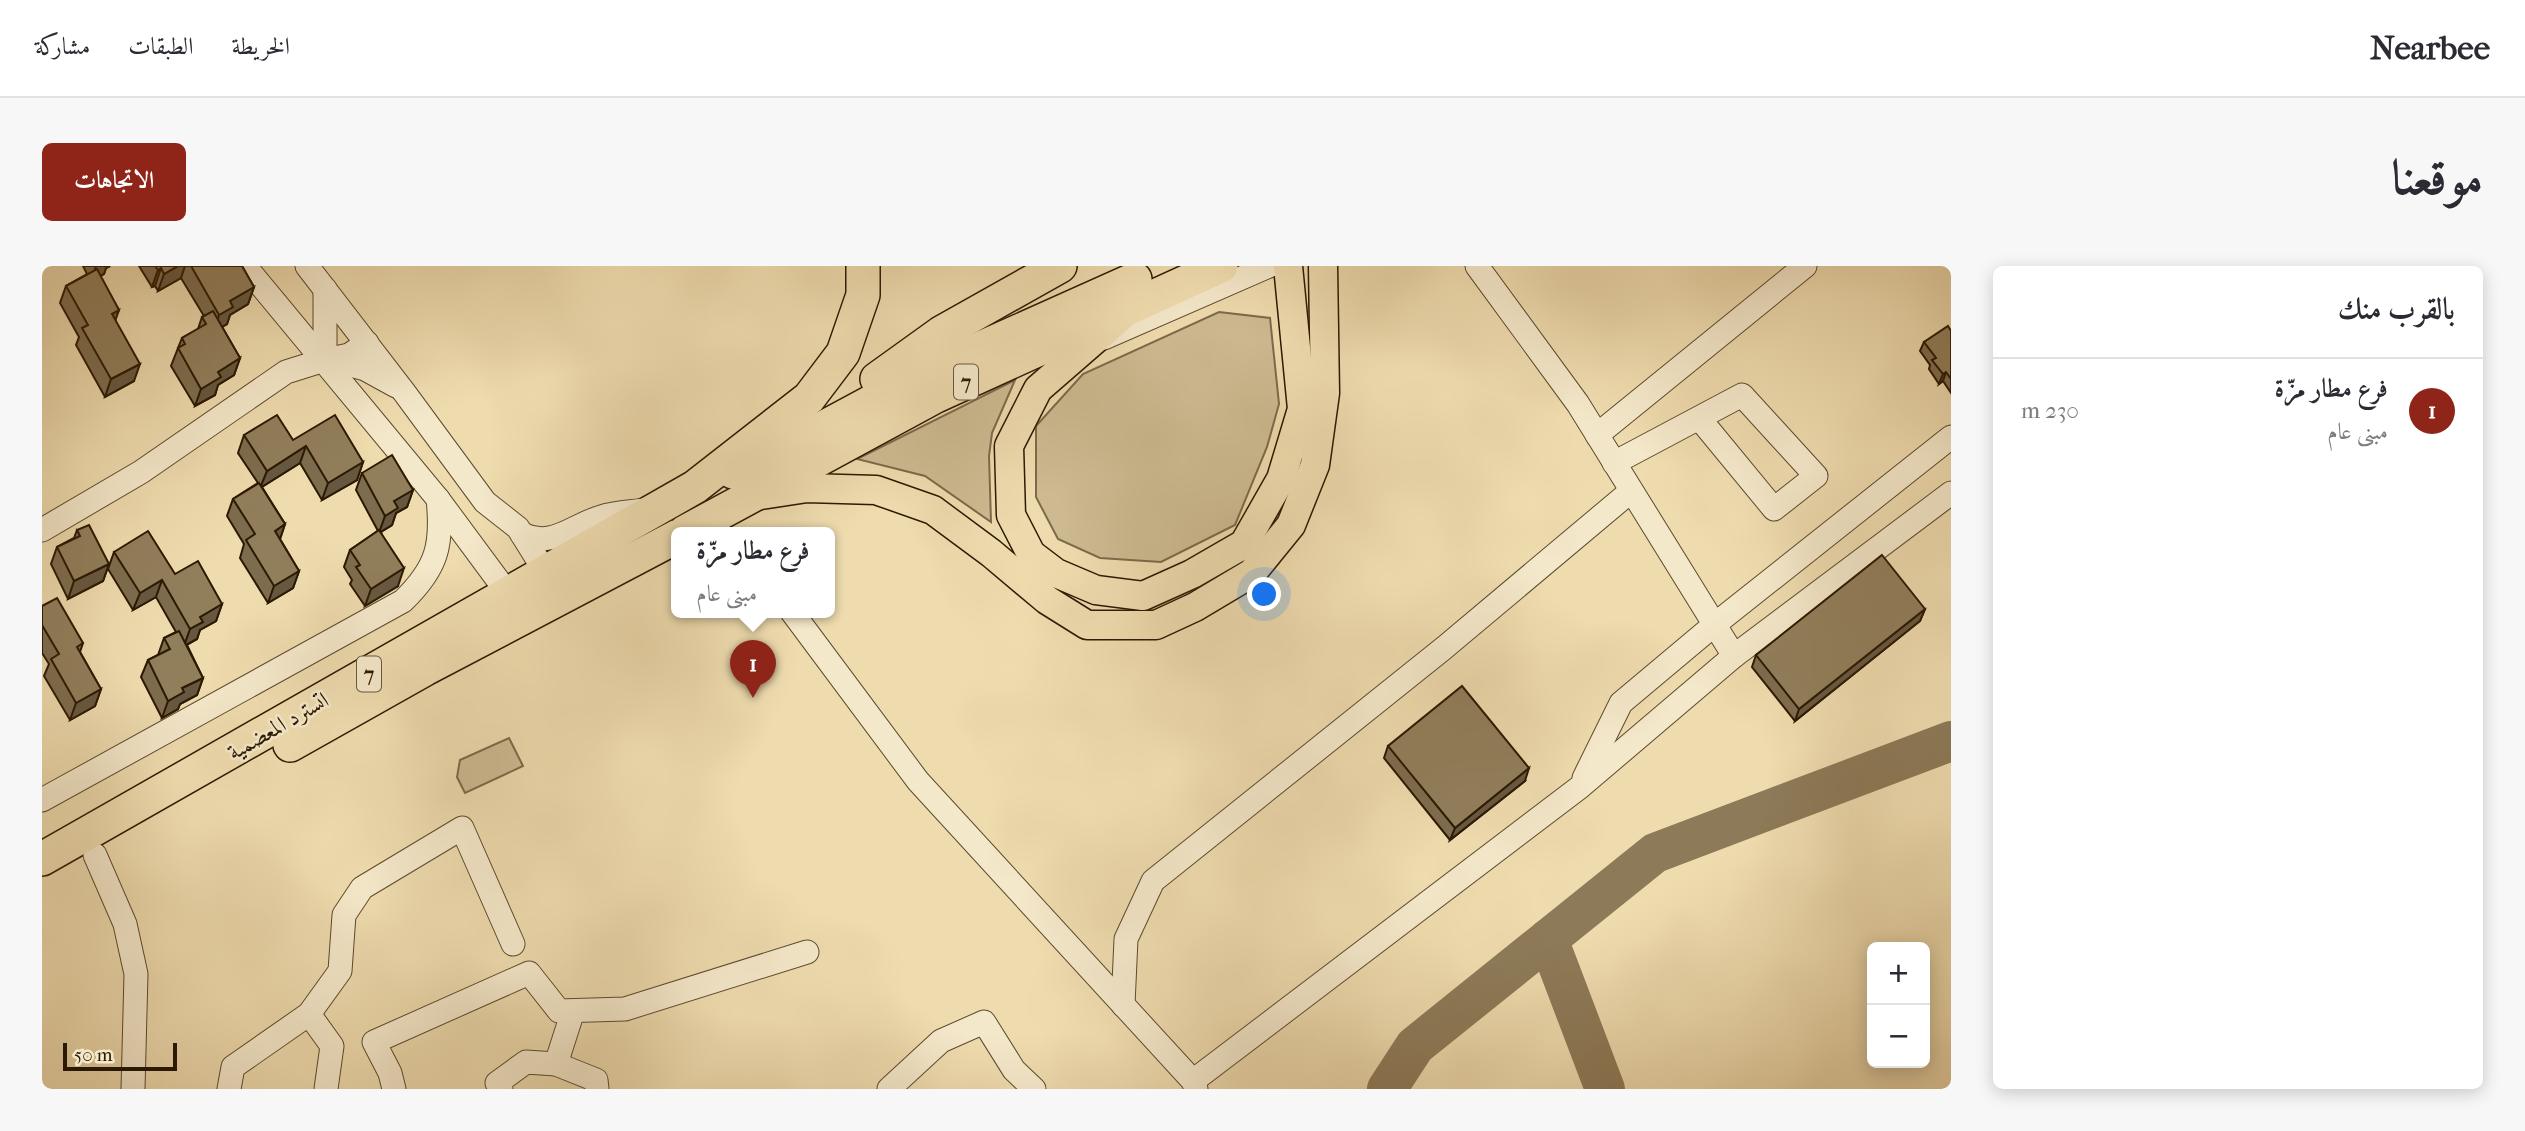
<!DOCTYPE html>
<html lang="ar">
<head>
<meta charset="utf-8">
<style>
	:root { --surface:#fff; --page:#f7f7f7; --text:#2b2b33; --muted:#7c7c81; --line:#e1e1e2; --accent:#8f2418 }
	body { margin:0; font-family:"IM FELL French Canon",Amiri,serif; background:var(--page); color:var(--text); direction:rtl }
	.controls { position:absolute; right:21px; bottom:21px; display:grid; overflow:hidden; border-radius:10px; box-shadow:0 4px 18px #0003 }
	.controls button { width:63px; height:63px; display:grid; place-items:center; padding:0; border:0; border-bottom:2px solid var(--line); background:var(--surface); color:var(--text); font:35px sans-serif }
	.scale { position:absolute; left:21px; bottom:18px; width:114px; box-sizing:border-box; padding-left:7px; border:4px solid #2c1902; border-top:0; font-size:19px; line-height:24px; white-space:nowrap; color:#2c1902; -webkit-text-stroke:5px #f4e8ca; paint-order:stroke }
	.you { position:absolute; left:1223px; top:329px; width:24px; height:24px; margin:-18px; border:5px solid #fff; border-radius:50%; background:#1a73e8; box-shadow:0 0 0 10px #1a73e833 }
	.badge { display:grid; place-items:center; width:46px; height:46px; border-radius:50%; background:var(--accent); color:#fff; font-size:23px; font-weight:700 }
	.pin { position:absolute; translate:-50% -58px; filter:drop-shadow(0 2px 4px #0008) }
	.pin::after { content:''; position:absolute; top:37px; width:24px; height:21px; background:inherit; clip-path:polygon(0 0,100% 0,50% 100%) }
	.popup { position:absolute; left:629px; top:261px; width:164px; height:91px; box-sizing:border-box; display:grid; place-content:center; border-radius:10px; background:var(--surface); filter:drop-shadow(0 2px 5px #0005); font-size:23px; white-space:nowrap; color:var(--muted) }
	.popup b { font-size:26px; color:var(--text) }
	.popup::after { content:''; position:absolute; left:50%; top:100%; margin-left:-14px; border:14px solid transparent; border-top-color:var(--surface) }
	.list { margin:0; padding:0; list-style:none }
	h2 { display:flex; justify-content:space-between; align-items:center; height:91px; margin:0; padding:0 28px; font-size:30px }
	h2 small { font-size:23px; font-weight:400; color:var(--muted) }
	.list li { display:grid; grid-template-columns:46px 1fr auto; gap:21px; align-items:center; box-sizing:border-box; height:105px; padding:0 28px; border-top:2px solid var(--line) }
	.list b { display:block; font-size:26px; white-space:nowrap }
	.list p { margin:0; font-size:23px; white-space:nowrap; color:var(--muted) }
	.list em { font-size:23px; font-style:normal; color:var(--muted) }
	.map { position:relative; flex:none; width:1909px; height:823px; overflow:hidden; direction:ltr; border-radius:10px }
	header { display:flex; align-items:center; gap:42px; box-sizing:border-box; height:98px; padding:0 35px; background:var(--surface); border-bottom:2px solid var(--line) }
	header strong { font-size:33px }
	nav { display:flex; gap:38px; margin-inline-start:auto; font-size:24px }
	.intro { display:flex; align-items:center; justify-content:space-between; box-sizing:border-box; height:168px; padding:0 42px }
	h1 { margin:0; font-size:49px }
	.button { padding:18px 32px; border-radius:10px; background:var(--accent); color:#fff; font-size:24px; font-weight:700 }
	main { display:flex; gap:42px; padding:0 42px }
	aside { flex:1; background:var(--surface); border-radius:10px; box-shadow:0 4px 18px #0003 }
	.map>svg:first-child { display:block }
	.green { fill:#cdba91; stroke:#7c6a4a; stroke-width:2 }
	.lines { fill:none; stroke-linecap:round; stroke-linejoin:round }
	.taxiway { stroke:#8d7a58; stroke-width:40 }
	.minor-casing { stroke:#5c4a2d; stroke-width:25 }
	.major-casing { stroke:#2c1902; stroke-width:31 }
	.highway-casing { stroke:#2c1902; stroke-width:36 }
	.minor { stroke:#f4e8ca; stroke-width:23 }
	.major { stroke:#eedbae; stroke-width:28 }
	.highway { stroke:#eedbae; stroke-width:33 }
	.wall { fill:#7d6c4e; stroke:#2c1902; stroke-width:2 }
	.shaded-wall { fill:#665840; stroke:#2c1902; stroke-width:2 }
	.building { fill:#917e5b; stroke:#2c1902; stroke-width:2 }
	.labels { text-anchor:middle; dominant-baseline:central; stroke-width:5; stroke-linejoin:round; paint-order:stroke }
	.shield { fill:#f4e8ca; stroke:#68573e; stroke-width:2 }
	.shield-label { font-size:21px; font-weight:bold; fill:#2c1902 }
	.street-label { font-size:23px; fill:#2c1902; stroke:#f4e8ca }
</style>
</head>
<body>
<header>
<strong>Nearbee</strong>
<nav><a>الخريطة</a><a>الطبقات</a><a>مشاركة</a></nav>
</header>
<div class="intro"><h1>موقعنا</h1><a class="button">الاتجاهات</a></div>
<main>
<aside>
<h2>بالقرب منك<small></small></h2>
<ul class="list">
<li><span class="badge">1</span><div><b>فرع مطار مزّة</b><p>مبنى عام</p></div><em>230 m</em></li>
</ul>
</aside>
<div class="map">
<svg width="1909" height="823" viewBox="0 0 1909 823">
	<rect width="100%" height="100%" fill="#eedbae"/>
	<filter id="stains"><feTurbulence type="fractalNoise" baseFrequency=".00286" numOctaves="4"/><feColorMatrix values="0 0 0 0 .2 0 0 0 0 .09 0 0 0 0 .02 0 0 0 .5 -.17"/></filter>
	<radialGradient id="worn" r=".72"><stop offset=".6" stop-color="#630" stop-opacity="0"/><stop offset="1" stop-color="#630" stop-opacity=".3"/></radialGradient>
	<g class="green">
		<path d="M1177,46L1228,52L1237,138L1225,181L1193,259L1119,296L1058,292L1016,273L994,231V160L1041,108Z"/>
		<path d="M973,114L950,167L947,190L949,256L883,210L815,193Z"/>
		<path d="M467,472L481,500L423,527L415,511L418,494Z"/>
	</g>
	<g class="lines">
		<g class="taxiway">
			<path d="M1506,673L1563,823"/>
			<path d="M1345,823L1373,780L1613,587L1909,475"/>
		</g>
		<defs>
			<g id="minor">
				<path d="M203,0L396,233L467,329"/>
				<path d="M265,0L362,126L443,236L476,262L504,307"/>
				<path d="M1435,0L1536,138L1692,390"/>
				<path d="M283,23V88"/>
				<path d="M1062,72L1227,0"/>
				<path d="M289,94L323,103L354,120"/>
				<path d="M1555,169L1763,0"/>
				<path d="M1572,197L1700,129L1774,210L1732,243L1657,152"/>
				<path d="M0,264L99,206L244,106L279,95L307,89L325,77"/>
				<path d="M480,268C510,283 531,259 559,251C573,246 589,246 603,244"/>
				<path d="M750,346L876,515L1151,815L1154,823"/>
				<path d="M1542,512L1579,437L1672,359L1909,171"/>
				<path d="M0,534L361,335C395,302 401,279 396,233"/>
				<path d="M53,589L83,658L94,708L91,823"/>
				<path d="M1081,739L1084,673L1111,615L1402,382L1589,225"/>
				<path d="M267,748L290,780L284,823"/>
				<path d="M514,798L531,745"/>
				<path d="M1151,815L1538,521L1692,390L1909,227"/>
				<path d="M187,823L191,801L267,748L298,705L302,649L320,622L420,562L471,678"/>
				<path d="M352,823L348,807L332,776L487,707L517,745L583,743L765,686"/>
				<path d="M459,823L455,817L484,796L514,798L554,814L555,823"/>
				<path d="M847,823L899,775L942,756L972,804L992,823"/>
			</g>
			<g id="major">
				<path d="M1080,50L996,123L967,180L969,249L989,288L1014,307L1054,324L1101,330L1150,308L1202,278L1239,213L1260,143L1246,0"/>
				<path d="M719,229L765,222L834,224L891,244L949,287L1005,334L1045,359H1114L1153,341L1210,307L1249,259L1273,199L1283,127L1281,0"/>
			</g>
			<g id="highway">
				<path d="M835,113L899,67L1018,0"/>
				<path d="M691,206L727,191L883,107L1093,13"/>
				<path d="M643,266L894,130L1179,0"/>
				<path d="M248,479L383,403L634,271"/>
				<path d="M0,593L653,221L767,132L801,87L821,29V0"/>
			</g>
		</defs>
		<use href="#minor" class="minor-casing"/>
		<use href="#major" class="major-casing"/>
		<use href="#highway" class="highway-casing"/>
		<use href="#minor" class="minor"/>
		<use href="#major" class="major"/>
		<use href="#highway" class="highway"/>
	</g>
	<g class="wall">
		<path d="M41,0H68L64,2L62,8L58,10L77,44L73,53L92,115L63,131L34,79L37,71L18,37L24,20L45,8Z"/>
		<path d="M97,0H200L212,21L206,38L188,49L185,58L180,61L198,92L192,109L176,119L173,129L153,140L129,100L140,72L156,63L160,51L162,50L139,12L116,25L113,20L110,21Z"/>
		<path d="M1909,65V127L1901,115L1897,118L1887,103L1888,99L1878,85L1882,76Z"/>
		<path d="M202,169L251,174L321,196L315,214L280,234L258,197L220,221L243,258L238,273L257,305L251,322L226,337L198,292L202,278L185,250L191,233L216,217L196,187Z"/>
		<path d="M320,207L371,224L365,241L354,247L350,259L339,266L356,320L323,340L308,318L310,314L302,301L308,284L336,265L314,224Z"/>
		<path d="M35,264L67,298L61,315L26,333L9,298L15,281L32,272Z"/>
		<path d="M72,286L133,308L180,338L174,355L158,364L155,373L145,379L161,412L155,429L138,438L136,443L120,452L99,411L106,394L116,389L122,372L134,366L114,331L91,344L66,303Z"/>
		<path d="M0,340L41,377L38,386L59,423L53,440L28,454L2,410L7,398L0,387Z"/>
		<path d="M1883,343L1878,355L1753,455L1710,401L1714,389Z"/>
		<path d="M1346,480L1483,515L1408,574L1342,492Z"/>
	</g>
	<g class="shaded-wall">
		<path d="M54,0H68L64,2L62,8L49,15Z"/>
		<path d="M136,0H143L139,12L116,25L122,8Z"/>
		<path d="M119,2L113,20L110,21L116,4Z"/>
		<path d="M212,21L206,38L188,49L185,58L171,66L177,49L188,35Z"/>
		<path d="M77,44L71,61L70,48Z"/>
		<path d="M198,92L192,109L176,119L173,129L153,140L159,123L176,106Z"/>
		<path d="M98,98L92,115L63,131L69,113Z"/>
		<path d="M1904,106L1901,115L1897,118L1901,108Z"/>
		<path d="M264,180L258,197L218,222L225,205Z"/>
		<path d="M321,196L315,214L280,234L286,217Z"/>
		<path d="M371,224L365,241L354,247L350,259L337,267L343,250L352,235Z"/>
		<path d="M243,258L237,276L233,265Z"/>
		<path d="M67,298L61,315L26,333L32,315Z"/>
		<path d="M362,302L356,320L323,340L329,323Z"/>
		<path d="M257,305L251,322L226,337L232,320Z"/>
		<path d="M120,314L114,331L91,344L98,327Z"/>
		<path d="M180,338L174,355L158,364L155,373L142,380L148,363L158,351Z"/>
		<path d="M1883,343L1878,355L1753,455L1757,443Z"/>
		<path d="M161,412L155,429L138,438L136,443L120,452L126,435L140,422Z"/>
		<path d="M59,423L53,440L28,454L34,437Z"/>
		<path d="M1487,502L1483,515L1408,574L1413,562Z"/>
	</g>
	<g class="building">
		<path d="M113,0H136L122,8L119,2L116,4Z"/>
		<path d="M149,0H200L212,21L188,35L191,41L177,49Z"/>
		<path d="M55,3L77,44L70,48L98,98L69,113L40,62L46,59L24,20Z"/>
		<path d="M171,45L198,92L176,106L179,111L159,123L136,82L143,78L140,72L164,58L160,51Z"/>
		<path d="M1906,60L1909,65V113L1904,106L1901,108L1890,94L1894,92L1882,76Z"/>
		<path d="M235,149L251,174L293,149L321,196L286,217L264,180L225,205L202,169Z"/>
		<path d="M350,189L371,224L352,235L356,242L343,250L320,207Z"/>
		<path d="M217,217L243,258L233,265L257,305L232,320L204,274L213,268L191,233Z"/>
		<path d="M47,259L67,298L32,315L15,281L38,270L35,264Z"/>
		<path d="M337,264L362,302L329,323L314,301L318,299L308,284Z"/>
		<path d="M106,265L133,308L156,295L180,338L158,351L161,356L148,363L120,314L98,327L72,286Z"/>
		<path d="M1840,289L1883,343L1757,443L1714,389Z"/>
		<path d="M15,332L41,377L35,381L59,423L34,437L9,393L17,388L0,359V340Z"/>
		<path d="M137,365L161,412L140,422L142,426L126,435L106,394L128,383L122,372Z"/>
		<path d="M1420,420L1487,502L1413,562L1346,480Z"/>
	</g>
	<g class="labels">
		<g class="shield">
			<rect x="912" y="98.5" width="24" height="35" rx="5"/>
			<rect x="315" y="390.5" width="24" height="35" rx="5"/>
		</g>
		<g class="shield-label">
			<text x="924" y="116">7</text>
			<text x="327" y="408">7</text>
		</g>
		<g class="street-label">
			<text transform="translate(236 460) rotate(-30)">اتسترد المعضمية</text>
		</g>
	</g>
	<rect width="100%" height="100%" filter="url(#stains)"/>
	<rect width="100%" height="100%" fill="url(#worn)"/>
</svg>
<div class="controls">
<button>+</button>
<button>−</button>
</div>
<div class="scale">50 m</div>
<div class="you"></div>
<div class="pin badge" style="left:711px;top:432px">1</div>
<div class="popup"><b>فرع مطار مزّة</b>مبنى عام</div>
</div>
</main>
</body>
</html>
